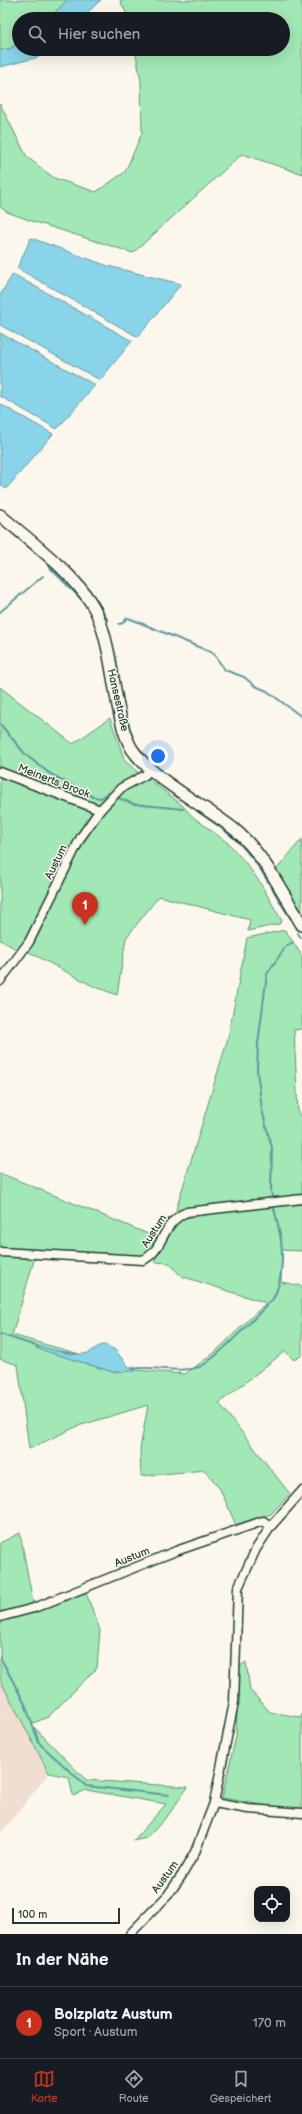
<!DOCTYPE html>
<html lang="de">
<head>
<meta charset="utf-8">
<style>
	:root { --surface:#171b24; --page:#20242c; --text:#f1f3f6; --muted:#9ea1a6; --line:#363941; --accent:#c8321e }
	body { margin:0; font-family:"Balsamiq Sans",sans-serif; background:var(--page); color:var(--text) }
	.controls { position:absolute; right:12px; bottom:12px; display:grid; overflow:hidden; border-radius:8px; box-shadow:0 4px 16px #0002 }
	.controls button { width:36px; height:36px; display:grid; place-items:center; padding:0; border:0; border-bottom:1px solid var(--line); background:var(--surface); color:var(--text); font:20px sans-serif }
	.scale { position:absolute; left:12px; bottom:10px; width:108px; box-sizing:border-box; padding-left:4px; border:2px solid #1f3d34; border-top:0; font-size:11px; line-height:14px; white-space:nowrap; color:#1f3d34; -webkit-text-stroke:3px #fbf7ec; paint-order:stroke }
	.you { position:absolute; left:158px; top:756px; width:14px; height:14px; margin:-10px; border:3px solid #fff; border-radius:50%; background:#1a73e8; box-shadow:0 0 0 6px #1a73e833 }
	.badge { display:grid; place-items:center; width:26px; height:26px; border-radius:50%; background:var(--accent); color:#fff; font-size:13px; font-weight:700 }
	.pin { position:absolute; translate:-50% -33px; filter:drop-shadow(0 1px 2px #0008) }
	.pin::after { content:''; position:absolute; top:21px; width:14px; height:12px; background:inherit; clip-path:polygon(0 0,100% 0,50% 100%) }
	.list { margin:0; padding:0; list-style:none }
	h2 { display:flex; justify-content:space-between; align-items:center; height:52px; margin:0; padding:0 16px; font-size:17px }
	h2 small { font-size:13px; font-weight:400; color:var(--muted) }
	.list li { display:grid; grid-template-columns:26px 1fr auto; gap:12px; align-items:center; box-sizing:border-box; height:72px; padding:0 16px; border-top:1px solid var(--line) }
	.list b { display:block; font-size:15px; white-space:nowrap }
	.list p { margin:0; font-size:13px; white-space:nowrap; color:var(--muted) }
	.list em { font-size:13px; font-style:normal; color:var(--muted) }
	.icon { flex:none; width:22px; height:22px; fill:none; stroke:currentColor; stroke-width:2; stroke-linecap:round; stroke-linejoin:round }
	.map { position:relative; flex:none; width:302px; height:1934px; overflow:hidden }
	.search { position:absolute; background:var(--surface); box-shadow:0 4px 16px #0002; left:12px; right:12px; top:12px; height:44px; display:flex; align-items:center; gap:10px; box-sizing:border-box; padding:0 14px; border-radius:22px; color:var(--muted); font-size:15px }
	.sheet { height:124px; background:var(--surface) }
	nav { display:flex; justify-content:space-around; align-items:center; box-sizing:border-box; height:56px; border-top:1px solid var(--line); background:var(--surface); font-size:11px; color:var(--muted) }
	nav a { display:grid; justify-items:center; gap:2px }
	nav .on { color:var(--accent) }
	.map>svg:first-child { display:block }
	.built { fill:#f1ded2 }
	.green { fill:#a2e8b5; stroke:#609274 }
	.water { fill:#8ad4ea; stroke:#5f98a1 }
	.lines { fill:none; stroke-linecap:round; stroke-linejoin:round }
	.stream { stroke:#5f98a1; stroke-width:2 }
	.street-casing { stroke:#1f3d34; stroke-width:11 }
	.secondary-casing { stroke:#1f3d34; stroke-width:14 }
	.street { stroke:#fbf7ec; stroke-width:8 }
	.secondary { stroke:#fbf7ec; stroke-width:11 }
	.labels { text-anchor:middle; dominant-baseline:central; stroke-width:3; stroke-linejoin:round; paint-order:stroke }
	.street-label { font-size:11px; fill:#1f3d34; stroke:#fbf7ec }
</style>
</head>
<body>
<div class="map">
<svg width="302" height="1934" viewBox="0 0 302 1934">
	<rect width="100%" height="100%" fill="#fbf7ec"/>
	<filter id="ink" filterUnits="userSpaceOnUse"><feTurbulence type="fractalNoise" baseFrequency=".025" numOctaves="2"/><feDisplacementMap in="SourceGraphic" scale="8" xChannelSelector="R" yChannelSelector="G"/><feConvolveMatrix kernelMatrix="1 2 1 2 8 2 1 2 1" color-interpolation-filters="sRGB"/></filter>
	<g filter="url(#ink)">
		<path class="built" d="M0,1680L49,1773L0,1835Z"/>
		<g class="green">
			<path d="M0,0H67L49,19H19V43L9,49L0,50Z"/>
			<path d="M120,0H302V174L242,154L133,253L29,220L7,212L0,207V104L27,157L54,178L96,192L125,172L142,133L141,82L135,49H283V19H129Z"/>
			<path d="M0,687L73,744L110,718L125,761L140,774L99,808L20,951L0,940Z"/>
			<path d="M146,777L182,805L193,817L228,843L245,862L259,881L282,921L279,924L248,931L250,920L159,896L126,938L117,995L93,986L27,951C54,896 76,832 122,790C128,784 138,781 146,777Z"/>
			<path d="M302,839V912L276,870Z"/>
			<path d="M285,930L302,956V1029L294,1030L298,1113L302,1117V1196L176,1210L228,1038L247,938Z"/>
			<path d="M0,1173L158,1238L149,1255L142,1258L0,1248Z"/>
			<path d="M302,1204V1251L282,1250L281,1282L302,1286V1355L294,1360L285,1351L219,1403L290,1494L271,1514L236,1525L220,1489L205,1470L141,1476L140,1449L148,1405L78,1426L29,1449L18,1365L0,1359V1256L35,1257L12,1335L79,1354L36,1348L113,1372L135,1370L185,1374L213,1354L266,1303L181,1276L169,1263L154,1262C160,1249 166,1233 177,1222C188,1212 282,1206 302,1204Z"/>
			<path d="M20,1533L34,1608L51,1602L52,1606L86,1593L100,1630L97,1668L48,1717L31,1724L86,1780L188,1787L169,1814L147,1838L133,1841L166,1804L86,1790L73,1796L69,1777L49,1773L0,1680V1543Z"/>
			<path d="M246,1662L250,1690L270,1712L300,1717L302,1714V1809L274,1807L222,1798L236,1736L239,1667Z"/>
		</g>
		<g class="water">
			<path d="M67,0H101L80,19H49Z"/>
			<path d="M19,43V49H47L39,57L0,67V50L9,49Z"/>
			<path d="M31,238L108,266L181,284L138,337L17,268Z"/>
			<path d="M13,274L132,341L100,380L0,325V295Z"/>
			<path d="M0,333L95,385L57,429L0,396Z"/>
			<path d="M0,404L53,434L6,489L0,484Z"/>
			<path d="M106,1345L115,1350L129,1367H134L135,1371L113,1372L36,1348L37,1346C52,1349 69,1356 84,1354C94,1353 94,1345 106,1345Z"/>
		</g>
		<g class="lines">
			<g class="stream">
				<path d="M49,567L87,605"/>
				<path d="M100,606L108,621"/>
				<path d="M0,612L43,576"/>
				<path d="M119,624L123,623L127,618L131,619L213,653L225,670L244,677L255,686L267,691L302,717"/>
				<path d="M0,724L26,755L49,773L93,797L101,798L108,793L113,795"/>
				<path d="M116,797L134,804L183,809"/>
				<path d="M197,811C214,823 234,835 247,852C265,872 276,897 291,919"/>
				<path d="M298,933L301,938"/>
				<path d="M272,1200L271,1188L272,1148L262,1110L257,1070L258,1044L267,974L286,946L293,942"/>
				<path d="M0,1334L39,1347"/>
				<path d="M132,1369C154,1365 177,1374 199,1367C213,1363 260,1312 273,1299C284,1278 284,1249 278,1225C277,1218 274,1211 273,1204"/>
				<path d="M0,1657L25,1704L39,1743L86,1786L169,1795"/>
			</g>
			<defs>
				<g id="street">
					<path d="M0,772L100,810"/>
					<path d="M0,981L29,942L81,837L100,810L121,788L145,775L150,769"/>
					<path d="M0,1252L143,1260C165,1250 160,1223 187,1212L302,1199"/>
					<path d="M0,1617L34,1608L176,1551L263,1521L271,1526"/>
					<path d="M214,1803L248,1809L302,1813"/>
					<path d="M130,1934L168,1895L182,1875L195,1852L214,1803L234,1702L238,1588L256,1549L271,1526L302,1491"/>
				</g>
				<path id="secondary" d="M0,515C30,541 81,578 97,614C109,642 112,676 118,706C121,720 124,736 132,749C152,779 204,805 234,829C264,854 282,892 302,925"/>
			</defs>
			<use href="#street" class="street-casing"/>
			<use href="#secondary" class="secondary-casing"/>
			<use href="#street" class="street"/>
			<use href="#secondary" class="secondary"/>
		</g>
	</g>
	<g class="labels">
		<g class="street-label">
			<text transform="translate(118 700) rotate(77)">Hansestraße</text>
			<text transform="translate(54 781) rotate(21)">Meinerts Brook</text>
			<text transform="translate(56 862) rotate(-64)">Austum</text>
			<text transform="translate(154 1231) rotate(-57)">Austum</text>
			<text transform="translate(132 1557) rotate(-22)">Austum</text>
			<text transform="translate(165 1877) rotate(-54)">Austum</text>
		</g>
	</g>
</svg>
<div class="controls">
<button><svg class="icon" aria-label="locate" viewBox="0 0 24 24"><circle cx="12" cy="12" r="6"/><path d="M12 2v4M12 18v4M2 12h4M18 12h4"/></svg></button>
</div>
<div class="scale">100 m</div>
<div class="you"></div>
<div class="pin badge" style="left:85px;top:925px">1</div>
<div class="search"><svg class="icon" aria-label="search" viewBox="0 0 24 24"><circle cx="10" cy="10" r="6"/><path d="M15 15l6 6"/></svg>Hier suchen</div>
</div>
<section class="sheet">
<h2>In der Nähe<small></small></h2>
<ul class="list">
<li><span class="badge">1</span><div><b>Bolzplatz Austum</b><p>Sport · Austum</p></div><em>170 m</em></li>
</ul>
</section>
<nav>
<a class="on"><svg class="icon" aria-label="map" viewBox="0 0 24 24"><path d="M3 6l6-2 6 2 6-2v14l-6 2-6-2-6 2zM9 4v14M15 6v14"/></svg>Karte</a>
<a><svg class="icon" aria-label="directions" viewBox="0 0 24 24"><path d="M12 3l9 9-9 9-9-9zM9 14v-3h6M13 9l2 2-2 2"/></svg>Route</a>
<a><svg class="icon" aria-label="saved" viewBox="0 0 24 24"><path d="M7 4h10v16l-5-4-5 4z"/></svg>Gespeichert</a>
</nav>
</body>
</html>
